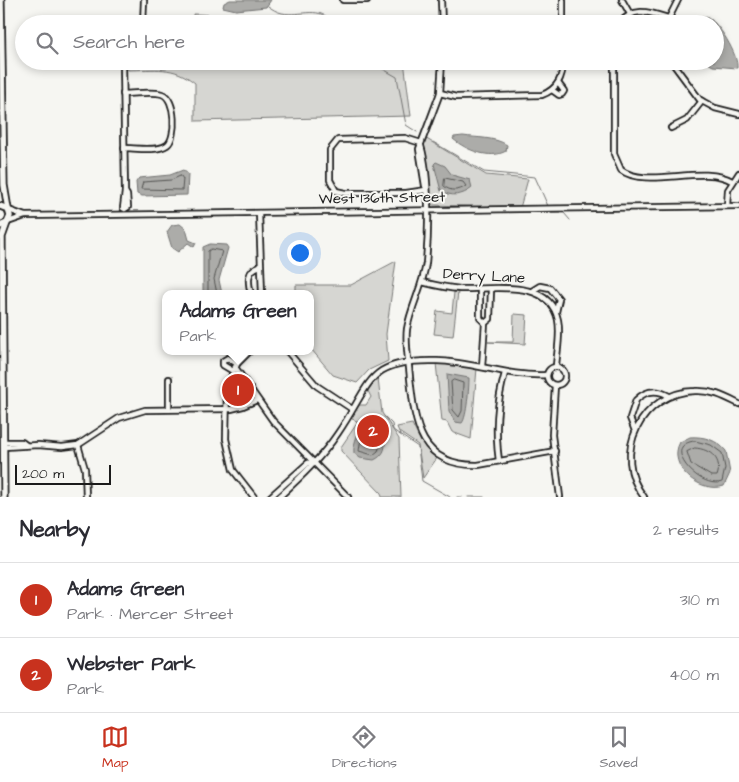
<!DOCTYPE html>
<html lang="en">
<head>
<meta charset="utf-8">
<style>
	:root { --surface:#fff; --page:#f2f2f3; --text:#2b2b33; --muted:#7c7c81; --line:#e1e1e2; --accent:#c8321e }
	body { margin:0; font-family:"Architects Daughter",sans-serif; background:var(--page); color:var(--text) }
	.scale { position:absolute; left:15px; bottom:12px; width:96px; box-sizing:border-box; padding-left:5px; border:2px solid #1c1c1c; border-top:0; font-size:14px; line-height:18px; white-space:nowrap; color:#1c1c1c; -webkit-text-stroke:4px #f6f6f2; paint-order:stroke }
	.you { position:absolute; left:299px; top:252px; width:18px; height:18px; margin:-12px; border:4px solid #fff; border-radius:50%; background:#1a73e8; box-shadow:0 0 0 8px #1a73e833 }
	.badge { display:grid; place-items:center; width:32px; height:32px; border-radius:50%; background:var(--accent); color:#fff; font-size:16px; font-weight:700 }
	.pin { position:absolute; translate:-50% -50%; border:2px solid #fff; box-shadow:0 1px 5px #0006 }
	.popup { position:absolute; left:162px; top:290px; width:152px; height:65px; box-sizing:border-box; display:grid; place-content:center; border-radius:10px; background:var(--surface); filter:drop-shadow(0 1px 4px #0005); font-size:16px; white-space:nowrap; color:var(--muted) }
	.popup b { font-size:19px; color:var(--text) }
	.popup::after { content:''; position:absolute; left:50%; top:100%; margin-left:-10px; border:10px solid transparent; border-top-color:var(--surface) }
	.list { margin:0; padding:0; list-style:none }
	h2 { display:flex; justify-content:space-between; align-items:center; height:65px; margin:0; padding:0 20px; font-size:21px }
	h2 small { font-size:16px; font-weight:400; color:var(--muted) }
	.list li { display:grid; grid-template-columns:32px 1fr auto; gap:15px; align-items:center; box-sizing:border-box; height:75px; padding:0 20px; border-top:1px solid var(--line) }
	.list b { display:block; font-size:19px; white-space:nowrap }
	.list p { margin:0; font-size:16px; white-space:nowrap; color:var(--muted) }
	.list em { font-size:16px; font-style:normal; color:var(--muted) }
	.icon { flex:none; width:28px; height:28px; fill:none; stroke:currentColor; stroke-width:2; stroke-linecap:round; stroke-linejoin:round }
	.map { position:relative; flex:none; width:739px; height:497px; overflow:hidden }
	.search { position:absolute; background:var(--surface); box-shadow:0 2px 8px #0003; left:15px; right:15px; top:15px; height:55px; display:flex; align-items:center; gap:12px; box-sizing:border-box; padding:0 18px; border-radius:28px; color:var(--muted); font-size:19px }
	.sheet { height:215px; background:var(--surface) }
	nav { display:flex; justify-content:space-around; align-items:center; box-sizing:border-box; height:70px; border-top:1px solid var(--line); background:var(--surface); font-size:14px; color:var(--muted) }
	nav a { display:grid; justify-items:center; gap:2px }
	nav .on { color:var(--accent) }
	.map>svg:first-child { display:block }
	.green { fill:#d6d6d2; stroke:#797977 }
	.water { fill:#acaca9; stroke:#727271 }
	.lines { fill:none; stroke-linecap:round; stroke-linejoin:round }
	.shore { stroke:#565654; stroke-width:1 }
	.stream { stroke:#727271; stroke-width:1 }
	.minor-casing { stroke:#1c1c1c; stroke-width:8 }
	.major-casing { stroke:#1c1c1c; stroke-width:9 }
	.minor { stroke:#f6f6f2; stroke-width:4.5 }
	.major { stroke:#f6f6f2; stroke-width:5.5 }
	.labels { text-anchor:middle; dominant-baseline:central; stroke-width:4; stroke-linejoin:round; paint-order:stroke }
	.street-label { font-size:15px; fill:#1c1c1c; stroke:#f6f6f2 }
</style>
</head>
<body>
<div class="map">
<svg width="739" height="497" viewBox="0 0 739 497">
	<rect width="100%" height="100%" fill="#f6f6f2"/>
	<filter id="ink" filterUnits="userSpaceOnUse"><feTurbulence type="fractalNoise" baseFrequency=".02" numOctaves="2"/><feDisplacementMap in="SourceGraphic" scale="10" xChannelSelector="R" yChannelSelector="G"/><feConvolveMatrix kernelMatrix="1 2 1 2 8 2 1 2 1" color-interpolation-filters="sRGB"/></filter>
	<g filter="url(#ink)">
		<g class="green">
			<path d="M193,14L398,22V24H194Z"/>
			<path d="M127,61H404L411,116L195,121V83C173,65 155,70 128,70Z"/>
			<path d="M425,138L486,175L528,179L520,208L433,205L430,203L423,146Z"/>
			<path d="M396,261L386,334L388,361L369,370L357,383L333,375L311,349L310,294H296V285H351Z"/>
			<path d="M454,292H458L453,336L434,334L437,311L452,313Z"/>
			<path d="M514,314L527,315L525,344L488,342H513Z"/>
			<path d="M436,363L477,368L471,439L452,432L447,422L442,421Z"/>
			<path d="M233,375L238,376L252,398C248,404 236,408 229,405V388Z"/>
			<path d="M378,379L382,413L399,439L401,497H382L381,493L341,451V447L358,422L351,418L358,405H366L371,397L367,389Z"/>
			<path d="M412,424L421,442L437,458L423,478L418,445L399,432L397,427Z"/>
		</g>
		<g class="water">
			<path d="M230,0H271L266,7L236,10L223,7L224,3Z"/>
			<path d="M706,16C718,21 739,56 737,68L713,66L706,62L715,61V24H698Z"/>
			<path d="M463,136C477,138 495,137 507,145L506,151C490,160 466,150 453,139L454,137Z"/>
			<path d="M436,162L445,166L452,175L470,180L472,188C462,196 451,197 441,191L434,164Z"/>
			<path d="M183,170L188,174L187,195L142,196L137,194L136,182L139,178L170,175Z"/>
			<path d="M180,224L186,229L189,240L196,243L194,247L188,243L178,252L172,248L167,232L172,225Z"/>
			<path d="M210,244L226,245L228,248L219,280L222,294H203V247Z"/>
			<path d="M447,374L469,378C469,387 467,417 462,423L455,422L449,411Z"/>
			<path d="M369,426C386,431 392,452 374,460L360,458L354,453C353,443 358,428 369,426Z"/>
			<path d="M690,437C704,436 717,440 726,451L730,473L724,486C701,494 666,467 680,442Z"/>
		</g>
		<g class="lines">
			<g class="shore">
				<path d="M181,176L183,179L182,190L141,189L143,182L171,180Z"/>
				<path d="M445,178L463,182L466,186C459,191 450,192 444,186Z"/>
				<path d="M208,294V251L211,249L222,251L214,279L217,294"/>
				<path d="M454,380L463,383L462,411L459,417L453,410L451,382Z"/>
				<path d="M368,431L375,434L381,443L378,451L373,455L359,451L360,444Z"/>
				<path d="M695,441L711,445L722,453L725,468L722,482C699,490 659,444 695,441Z"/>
				<path d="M695,448C711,449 723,460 717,476H711L691,464L687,452Z"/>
			</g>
			<g class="stream">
				<path d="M268,6C272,9 277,12 282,13C301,17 321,4 333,24"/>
				<path d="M369,61L397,77L406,125L417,132"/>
				<path d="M433,142L484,172L535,177L548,206"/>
				<path d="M549,210L550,213H564L570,220"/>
				<path d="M384,416L392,424L393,430L418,447L422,481L450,497"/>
				<path d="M457,497H462"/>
				<path d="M468,497H484"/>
			</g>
			<defs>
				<g id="minor">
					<path d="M343,0H367"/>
					<path d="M441,0L442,24"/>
					<path d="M563,0V24"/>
					<path d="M622,0L630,14"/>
					<path d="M143,24L144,0"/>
					<path d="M619,24C634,6 649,12 668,18"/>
					<path d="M666,24L678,0"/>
					<path d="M123,61L125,192"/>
					<path d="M614,61V154L621,170C646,189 703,164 732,181"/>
					<path d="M671,61L700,100L715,108L739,114"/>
					<path d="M563,64H614"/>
					<path d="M552,90L559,95L562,94L564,91L558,83"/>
					<path d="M440,93L456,97L542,95C558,89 563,77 563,61"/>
					<path d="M123,94C135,94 151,91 162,94C176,98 177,138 167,145C157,152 135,148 124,148"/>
					<path d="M671,128L687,120L702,101"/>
					<path d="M421,143L405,138L338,140L330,150V180L336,191L345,193H406L426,190"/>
					<path d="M421,146C430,177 429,231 426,263C423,286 411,306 407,329C405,345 409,362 410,378C415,424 419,466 478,465L555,451"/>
					<path d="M425,186L419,149L440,93L442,61"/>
					<path d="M125,192L127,195L128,207L125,209L123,208Z"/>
					<path d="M727,206L728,190L739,173"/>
					<path d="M9,210L25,216L739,206"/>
					<path d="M259,213L262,294"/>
					<path d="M8,222L25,216"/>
					<path d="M422,282C434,285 447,288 460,289C491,290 549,277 558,320C561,334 557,352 556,366"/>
					<path d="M480,289V318L485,323"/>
					<path d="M532,291L540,286L550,288L559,299L556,312"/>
					<path d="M251,294C248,282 246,270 260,266"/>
					<path d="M250,351L237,364L227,386L226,439L233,470L254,497"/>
					<path d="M287,351L317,386L352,409"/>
					<circle cx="556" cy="376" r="9"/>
					<path d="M235,367L273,421L348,497"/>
					<path d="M482,367L485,323L490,319L491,289"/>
					<path d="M233,371L223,365V361L228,358L237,364"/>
					<path d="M555,385L552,435L560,497"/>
					<path d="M169,409V379"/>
					<path d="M635,431L630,418L636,400C646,390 657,389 669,396"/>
					<path d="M4,442H22L26,445"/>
					<path d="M78,445L85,469L86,497"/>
					<path d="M4,447L38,445L62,447L78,445L119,418L145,410L231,409L243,406L257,400"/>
					<path d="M499,461C495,433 497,401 505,373"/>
					<path d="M270,497L308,463L314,462"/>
					<path d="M279,497C301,477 322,457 338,433C372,384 365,359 437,361C474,362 508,377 546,375"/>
					<path d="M644,497C610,454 642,392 695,391C712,390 725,397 739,404"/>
				</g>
				<g id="major">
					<path d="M1,0L4,185L8,209"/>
					<path d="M0,206L8,209L10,216L7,223L0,226"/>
					<path d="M4,497L2,237L7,223"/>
				</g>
			</defs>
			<use href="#minor" class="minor-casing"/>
			<use href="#major" class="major-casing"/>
			<use href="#minor" class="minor"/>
			<use href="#major" class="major"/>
		</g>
	</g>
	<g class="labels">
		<g class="street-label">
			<text transform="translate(382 198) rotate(-1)">West 136th Street</text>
			<text transform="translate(484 276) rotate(3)">Derry Lane</text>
		</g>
	</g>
</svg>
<div class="scale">200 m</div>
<div class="you"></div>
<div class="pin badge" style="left:238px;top:390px">1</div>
<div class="popup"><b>Adams Green</b>Park</div>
<div class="pin badge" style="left:373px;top:431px">2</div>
<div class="search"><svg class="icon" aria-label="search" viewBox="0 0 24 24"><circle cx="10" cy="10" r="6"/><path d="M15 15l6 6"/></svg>Search here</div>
</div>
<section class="sheet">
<h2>Nearby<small>2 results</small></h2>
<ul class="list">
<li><span class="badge">1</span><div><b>Adams Green</b><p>Park · Mercer Street</p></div><em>310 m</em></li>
<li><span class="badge">2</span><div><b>Webster Park</b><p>Park</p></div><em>400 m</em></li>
</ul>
</section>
<nav>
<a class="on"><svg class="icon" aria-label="map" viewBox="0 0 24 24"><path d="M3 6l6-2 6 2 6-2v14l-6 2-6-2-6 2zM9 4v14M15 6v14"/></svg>Map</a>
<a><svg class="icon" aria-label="directions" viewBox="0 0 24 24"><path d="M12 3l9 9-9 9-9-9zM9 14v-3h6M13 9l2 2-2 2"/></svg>Directions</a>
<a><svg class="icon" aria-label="saved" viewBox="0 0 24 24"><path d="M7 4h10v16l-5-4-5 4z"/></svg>Saved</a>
</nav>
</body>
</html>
